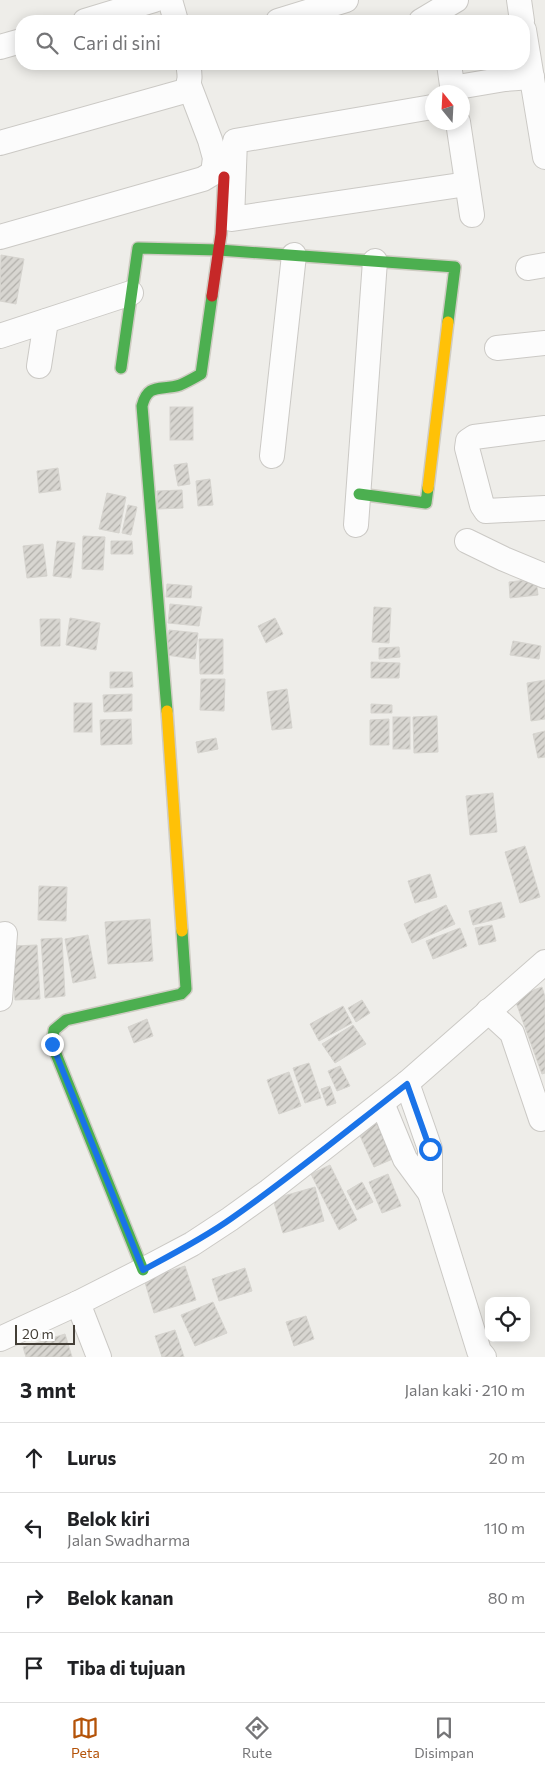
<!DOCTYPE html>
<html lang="id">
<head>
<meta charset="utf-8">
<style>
	:root { --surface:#fff; --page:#f2f2f2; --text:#202124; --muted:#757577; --line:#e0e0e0; --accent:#b45309 }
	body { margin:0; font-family:Commissioner,sans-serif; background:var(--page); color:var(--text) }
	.controls { position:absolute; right:15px; bottom:15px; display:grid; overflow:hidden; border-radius:10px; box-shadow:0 2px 12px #0003 }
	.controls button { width:45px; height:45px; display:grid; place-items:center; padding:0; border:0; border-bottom:1px solid var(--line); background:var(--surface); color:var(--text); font:25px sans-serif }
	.compass { position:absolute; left:425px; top:85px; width:45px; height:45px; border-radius:50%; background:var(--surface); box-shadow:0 2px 12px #0003; rotate:342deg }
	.scale { position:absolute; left:15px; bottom:12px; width:60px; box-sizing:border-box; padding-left:5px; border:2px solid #433e36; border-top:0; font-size:14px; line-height:18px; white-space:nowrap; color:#433e36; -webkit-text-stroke:4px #fff; paint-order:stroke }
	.stop { position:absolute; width:15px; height:15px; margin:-11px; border:4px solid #1a73e8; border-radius:50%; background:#fff }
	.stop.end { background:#1a73e8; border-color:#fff; box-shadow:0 1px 5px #0008 }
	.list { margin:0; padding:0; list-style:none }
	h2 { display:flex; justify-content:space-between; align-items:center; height:65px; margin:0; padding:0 20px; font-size:21px }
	h2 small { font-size:16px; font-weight:400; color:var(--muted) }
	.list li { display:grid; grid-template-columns:32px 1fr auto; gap:15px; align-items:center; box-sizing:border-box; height:70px; padding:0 20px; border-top:1px solid var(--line) }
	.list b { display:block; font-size:19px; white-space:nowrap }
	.list p { margin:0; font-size:16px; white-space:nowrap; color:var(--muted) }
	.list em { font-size:16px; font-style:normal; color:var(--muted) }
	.icon { flex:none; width:28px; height:28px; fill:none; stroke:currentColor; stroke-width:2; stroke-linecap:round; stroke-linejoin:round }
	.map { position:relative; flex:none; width:545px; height:1357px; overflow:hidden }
	.search { position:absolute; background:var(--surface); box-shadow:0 2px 12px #0003; left:15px; right:15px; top:15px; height:55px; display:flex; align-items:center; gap:12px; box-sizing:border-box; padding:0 18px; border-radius:20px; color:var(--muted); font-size:19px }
	.sheet { height:345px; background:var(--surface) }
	nav { display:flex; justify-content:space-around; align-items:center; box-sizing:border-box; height:70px; border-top:1px solid var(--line); background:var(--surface); font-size:14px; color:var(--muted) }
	nav a { display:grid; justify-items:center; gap:2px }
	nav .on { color:var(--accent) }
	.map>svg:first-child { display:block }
	.building { fill:url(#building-hatch); stroke:#d6d4cf }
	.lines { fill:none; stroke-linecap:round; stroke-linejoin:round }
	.street-casing { stroke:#cbc9c5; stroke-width:26 }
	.fast-casing { stroke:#cfccc3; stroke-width:14 }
	.slow-casing { stroke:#cfccc3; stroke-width:14 }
	.jam-casing { stroke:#cfccc3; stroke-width:14 }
	.street { stroke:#fcfcfc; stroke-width:24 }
	.fast { stroke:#4caf50; stroke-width:11 }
	.slow { stroke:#ffc107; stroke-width:11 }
	.jam { stroke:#c62828; stroke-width:11 }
	.route { stroke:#1a73e8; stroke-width:6 }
</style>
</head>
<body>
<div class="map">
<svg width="545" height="1357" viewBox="0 0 545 1357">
	<defs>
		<pattern id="building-hatch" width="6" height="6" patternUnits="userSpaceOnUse" patternTransform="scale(1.25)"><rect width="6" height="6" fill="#d8d6d1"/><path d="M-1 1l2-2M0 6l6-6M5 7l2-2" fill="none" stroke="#b1afaa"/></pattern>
	</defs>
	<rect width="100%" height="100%" fill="#eeede9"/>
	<g class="building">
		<path d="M1,255L24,259L16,304L0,301Z"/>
		<rect x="170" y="407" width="23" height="33"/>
		<path d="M187,463L190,484L178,486L174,465Z"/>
		<path d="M58,468L61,490L39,493L37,471Z"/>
		<path d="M210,479L213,505L198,506L196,481Z"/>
		<path d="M182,490L183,508L158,509L157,491Z"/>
		<path d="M107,493L126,497L119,533L99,529Z"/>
		<path d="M128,505L137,507L131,535L122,533Z"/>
		<path d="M83,536L105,537L103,570L82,569Z"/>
		<path d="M57,541L75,543L71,578L53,576Z"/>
		<path d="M111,541H132L133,554H111Z"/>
		<path d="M43,544L47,576L27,578L23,546Z"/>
		<path d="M536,579L538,595L510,598L509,582Z"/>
		<path d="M167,584L192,586L191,598L166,597Z"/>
		<path d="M170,604L202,607L199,626L168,623Z"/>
		<path d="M374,607L391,608L389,643L372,642Z"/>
		<path d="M70,618L100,623L96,650L66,645Z"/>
		<path d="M275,618L283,634L266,643L258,626Z"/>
		<path d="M40,619H60V646H41Z"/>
		<path d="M169,630L198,633L195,659L166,655Z"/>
		<path d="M199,639H223V674H200Z"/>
		<path d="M513,641L541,646L539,659L510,655Z"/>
		<path d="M399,647L400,657L379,659V648Z"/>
		<path d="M371,662L400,663L399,678H371Z"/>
		<path d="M110,672H132L133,687L110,688Z"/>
		<path d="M201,679H225L224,711L200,710Z"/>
		<path d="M545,680V719L531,721L527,683Z"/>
		<path d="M287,689L292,728L272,730L267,692Z"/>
		<path d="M132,694V711L104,712L103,695Z"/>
		<rect x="74" y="703" width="18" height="29"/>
		<path d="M371,704L392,705V713H371Z"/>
		<path d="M437,716L438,752L414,753L413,717Z"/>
		<rect x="393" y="717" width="17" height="32"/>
		<path d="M131,719L132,744L101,745L100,720Z"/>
		<path d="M389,719V745H370V720Z"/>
		<path d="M545,731V757L538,758L533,734Z"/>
		<path d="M216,738L218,749L198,753L196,742Z"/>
		<path d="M493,793L497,832L470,835L466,796Z"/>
		<path d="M525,846L540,897L520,903L505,852Z"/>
		<path d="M430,874L437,897L415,903L408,881Z"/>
		<path d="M39,886L67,887L66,921L38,920Z"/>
		<path d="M501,902L505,917L473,925L469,911Z"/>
		<path d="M446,905L455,924L412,943L404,924Z"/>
		<path d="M150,919L153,961L108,964L105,922Z"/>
		<path d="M492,925L496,941L479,945L475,928Z"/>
		<path d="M460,928L467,946L433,959L426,941Z"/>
		<path d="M88,935L96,978L73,983L65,939Z"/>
		<path d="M62,938L65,996L45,998L41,939Z"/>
		<path d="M37,945L40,999L15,1000L12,946Z"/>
		<path d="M542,987L545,997V1073L542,1074L514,997Z"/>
		<path d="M362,1000L370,1013L356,1022L348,1008Z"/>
		<path d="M343,1006L352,1023L319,1041L310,1024Z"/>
		<path d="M147,1019L153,1036L134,1043L128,1027Z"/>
		<path d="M353,1025L366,1044L335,1063L322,1044Z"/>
		<path d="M309,1063L321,1098L305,1103L293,1068Z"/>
		<path d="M340,1066L350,1086L337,1091L328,1071Z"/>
		<path d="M289,1072L301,1106L279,1114L267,1080Z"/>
		<path d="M330,1086L336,1103L327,1106L321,1089Z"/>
		<path d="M380,1122L395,1158L374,1167L358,1131Z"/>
		<path d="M330,1165L357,1220L339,1230L311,1174Z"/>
		<path d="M388,1174L401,1206L382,1213L369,1182Z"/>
		<path d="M362,1182L373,1202L357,1210L347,1191Z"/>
		<path d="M315,1187L324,1221L283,1233L273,1199Z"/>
		<path d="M185,1266L196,1300L154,1313L144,1279Z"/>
		<path d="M245,1268L252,1291L219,1301L212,1279Z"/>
		<path d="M213,1302L227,1333L195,1346L181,1315Z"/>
		<path d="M306,1316L314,1339L294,1346L286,1322Z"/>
		<path d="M175,1330L184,1357H162L155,1336Z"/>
		<path d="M65,1334L72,1357H26L23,1347Z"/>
	</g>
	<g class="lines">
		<defs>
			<g id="street">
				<path d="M170,0L176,21"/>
				<path d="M519,0L522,21"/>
				<path d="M85,21L154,0"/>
				<path d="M278,21L346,0"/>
				<path d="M421,21L456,0"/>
				<path d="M524,30L545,157"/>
				<path d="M0,47L21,41"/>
				<path d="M449,64L453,92"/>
				<path d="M452,88L505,79L532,77"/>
				<path d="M432,107L235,141L232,219L467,184"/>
				<path d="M458,122L472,215"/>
				<path d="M0,143L185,91C191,82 190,74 188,64"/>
				<path d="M0,237L203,179L213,173L215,158L210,140L189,85"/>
				<path d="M528,268L545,265"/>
				<path d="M0,336L131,293"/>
				<path d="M497,348L545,343"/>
				<path d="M39,366L46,321"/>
				<path d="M545,428L474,437L468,441L467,448L482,505L486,511L545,508"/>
				<path d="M272,456L294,255"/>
				<path d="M356,525L375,261"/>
				<path d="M467,541L504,559L545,576"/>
				<path d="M0,935L5,934L0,999"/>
				<path d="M488,1011L512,1033L541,1119"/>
				<path d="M407,1083L430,1149V1193L479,1351L484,1357"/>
				<path d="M382,1103L405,1159L430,1193"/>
				<path d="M78,1303L99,1357"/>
				<path d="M0,1339L78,1303L143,1270L192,1244L230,1219L269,1191L407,1083L545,962"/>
			</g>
			<g id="fast">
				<path d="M121,368L138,248L219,250L455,267L448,322"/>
				<path d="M359,494L426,503L428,488"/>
				<path d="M167,711L142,406C148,382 161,391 180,385C187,382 194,378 201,374L212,296"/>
				<path d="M143,1270L52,1044L54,1030L66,1020L181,994L186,989L182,931"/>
			</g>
			<g id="slow">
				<path d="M428,488L448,322"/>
				<path d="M167,711L182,931"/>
			</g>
			<path id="jam" d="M212,296L221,234L224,177"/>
		</defs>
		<use href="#street" class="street-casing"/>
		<use href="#fast" class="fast-casing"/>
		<use href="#slow" class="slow-casing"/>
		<use href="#jam" class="jam-casing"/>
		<use href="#street" class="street"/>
		<use href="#fast" class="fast"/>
		<use href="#slow" class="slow"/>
		<use href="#jam" class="jam"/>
	</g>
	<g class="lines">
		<path class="route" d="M52,1044L143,1270C173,1254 204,1238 232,1218C292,1176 349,1129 407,1084L430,1149"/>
	</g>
</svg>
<div class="controls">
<button><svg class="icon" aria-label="locate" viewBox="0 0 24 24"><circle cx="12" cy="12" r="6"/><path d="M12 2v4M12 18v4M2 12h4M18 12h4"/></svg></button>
</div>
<svg class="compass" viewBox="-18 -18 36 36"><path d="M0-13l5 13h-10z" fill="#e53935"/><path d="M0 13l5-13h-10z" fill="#757577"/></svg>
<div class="scale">20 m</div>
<div class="stop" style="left:430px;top:1149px"></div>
<div class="stop end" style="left:52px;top:1044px"></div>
<div class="search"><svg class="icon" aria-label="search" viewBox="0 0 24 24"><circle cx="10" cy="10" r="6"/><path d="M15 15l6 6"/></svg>Cari di sini</div>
</div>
<section class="sheet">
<h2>3 mnt<small>Jalan kaki · 210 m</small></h2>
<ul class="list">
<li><svg class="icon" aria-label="ahead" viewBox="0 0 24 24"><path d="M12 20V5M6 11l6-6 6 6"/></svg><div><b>Lurus</b></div><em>20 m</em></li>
<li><svg class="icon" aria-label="left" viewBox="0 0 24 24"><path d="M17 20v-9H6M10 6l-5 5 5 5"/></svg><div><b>Belok kiri</b><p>Jalan Swadharma</p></div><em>110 m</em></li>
<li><svg class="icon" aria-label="right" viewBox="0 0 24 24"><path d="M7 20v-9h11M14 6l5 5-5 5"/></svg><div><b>Belok kanan</b></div><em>80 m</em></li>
<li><svg class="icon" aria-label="arrive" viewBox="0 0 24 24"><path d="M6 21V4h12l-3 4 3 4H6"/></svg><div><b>Tiba di tujuan</b></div></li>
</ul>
</section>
<nav>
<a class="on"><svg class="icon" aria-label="map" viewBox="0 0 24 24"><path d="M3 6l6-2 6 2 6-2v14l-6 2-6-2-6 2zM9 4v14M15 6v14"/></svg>Peta</a>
<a><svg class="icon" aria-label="directions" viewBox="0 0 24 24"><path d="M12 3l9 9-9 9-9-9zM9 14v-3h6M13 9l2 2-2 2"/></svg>Rute</a>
<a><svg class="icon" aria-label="saved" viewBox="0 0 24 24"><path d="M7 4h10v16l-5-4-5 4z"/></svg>Disimpan</a>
</nav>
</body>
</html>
